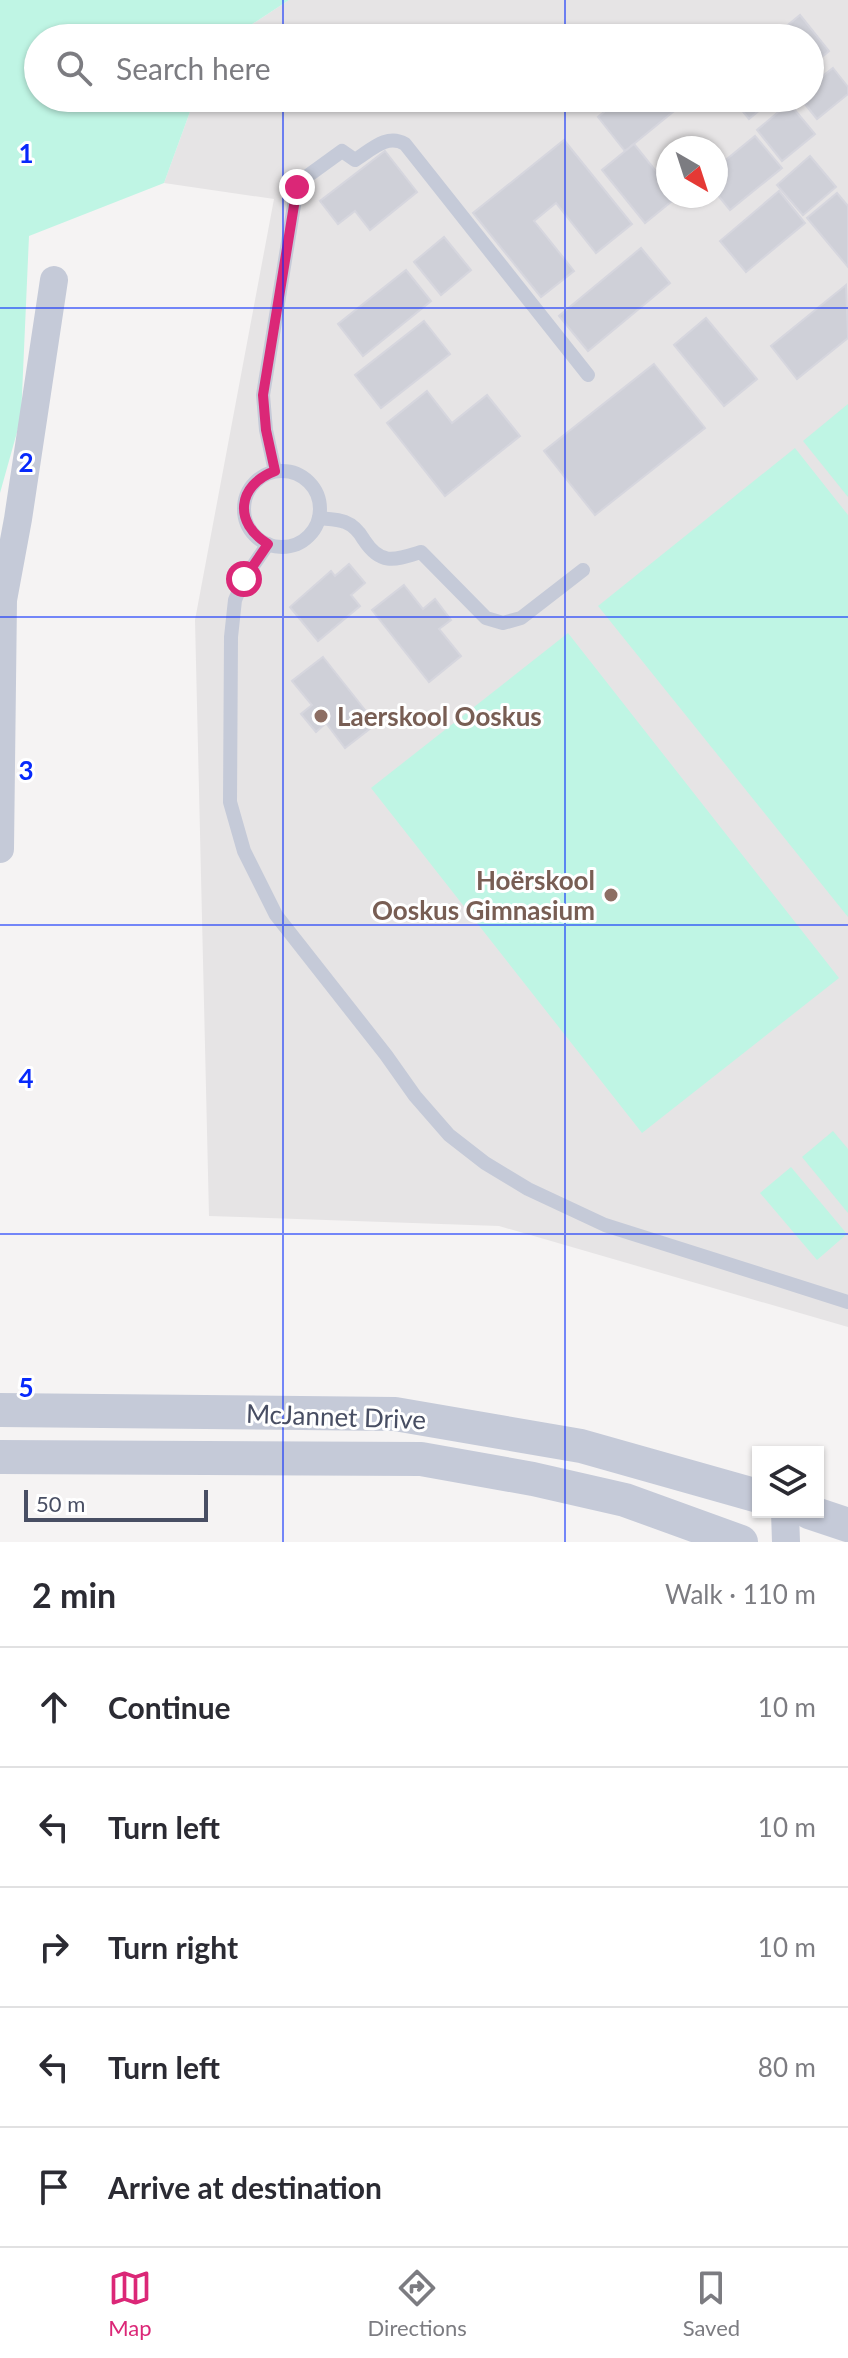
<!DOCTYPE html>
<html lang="en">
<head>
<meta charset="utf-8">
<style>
	:root { --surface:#fff; --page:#f7f7f7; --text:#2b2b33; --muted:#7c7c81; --line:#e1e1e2; --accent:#db2777 }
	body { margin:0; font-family:Lato,sans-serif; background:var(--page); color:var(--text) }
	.controls { position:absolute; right:24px; bottom:24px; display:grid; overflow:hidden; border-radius:0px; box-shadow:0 2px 6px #0004 }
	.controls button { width:72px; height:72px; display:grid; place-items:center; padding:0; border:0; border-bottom:2px solid var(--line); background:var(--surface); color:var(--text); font:40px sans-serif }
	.compass { position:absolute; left:656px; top:136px; width:72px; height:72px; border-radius:50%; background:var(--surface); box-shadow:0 2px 6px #0004; rotate:141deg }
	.scale { position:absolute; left:24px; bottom:20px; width:184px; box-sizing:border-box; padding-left:8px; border:4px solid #484e63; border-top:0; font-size:22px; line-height:28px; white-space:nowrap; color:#484e63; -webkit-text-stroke:6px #fff; paint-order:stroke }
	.stop { position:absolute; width:24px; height:24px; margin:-18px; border:6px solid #db2777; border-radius:50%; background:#fff }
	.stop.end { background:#db2777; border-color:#fff; box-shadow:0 2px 8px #0008 }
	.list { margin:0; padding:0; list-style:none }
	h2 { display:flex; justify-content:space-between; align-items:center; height:104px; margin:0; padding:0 32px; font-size:34px }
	h2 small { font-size:26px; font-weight:400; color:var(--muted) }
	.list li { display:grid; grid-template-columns:52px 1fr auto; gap:24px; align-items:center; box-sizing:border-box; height:120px; padding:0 32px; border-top:2px solid var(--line) }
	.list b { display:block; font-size:30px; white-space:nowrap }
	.list em { font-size:26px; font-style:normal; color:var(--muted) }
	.icon { flex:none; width:44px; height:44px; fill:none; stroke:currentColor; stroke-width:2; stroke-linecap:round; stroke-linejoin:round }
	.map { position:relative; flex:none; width:848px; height:1542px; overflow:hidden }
	.search { position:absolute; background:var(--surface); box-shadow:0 2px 6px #0004; left:24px; right:24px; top:24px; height:88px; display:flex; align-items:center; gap:20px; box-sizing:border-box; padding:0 28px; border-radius:44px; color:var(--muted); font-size:30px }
	.sheet { height:704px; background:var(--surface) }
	nav { display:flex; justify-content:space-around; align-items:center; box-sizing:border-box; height:112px; border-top:2px solid var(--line); background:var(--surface); font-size:22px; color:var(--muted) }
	nav a { display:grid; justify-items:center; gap:4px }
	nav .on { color:var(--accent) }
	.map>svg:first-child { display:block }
	.education { fill:#e6e4e5; fill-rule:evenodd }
	.green { fill:#bff5e4 }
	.building { fill:#cfd0d8; stroke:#d6d6de; stroke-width:2 }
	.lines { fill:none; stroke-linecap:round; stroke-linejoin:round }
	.service { stroke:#c5cad8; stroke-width:14 }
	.minor { stroke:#c5cad8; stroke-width:28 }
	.tertiary { stroke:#c5cad8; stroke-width:34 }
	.route { stroke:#db2777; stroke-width:10 }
	.grid { fill:none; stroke:#0729fb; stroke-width:2; stroke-opacity:0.55 }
	.education-dot { fill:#8d6e63; stroke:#fff; stroke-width:3 }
	.labels { text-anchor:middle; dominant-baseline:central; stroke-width:6; stroke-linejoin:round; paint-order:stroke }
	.education-label { font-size:26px; font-weight:bold; fill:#785e54; stroke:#fff; text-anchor:start }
	.street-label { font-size:26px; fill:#484e63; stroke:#fff }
	.grid-label { font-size:26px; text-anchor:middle; font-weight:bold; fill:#0729fb; stroke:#fff; stroke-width:6; stroke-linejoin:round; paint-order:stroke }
</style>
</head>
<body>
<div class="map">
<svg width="848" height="1542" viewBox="0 0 848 1542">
	<rect width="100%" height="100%" fill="#f5f3f3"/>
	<path class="education" d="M289,0H848V1327L499,1226L209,1216L195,620L274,199L164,183L195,98H810V38H231ZM668,148H716V196H668Z"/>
	<g class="green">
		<path d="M0,0H289L231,38H38V98H195L164,183L29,236L21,418L0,493Z"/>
		<path d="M848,404V497L803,441Z"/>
		<path d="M795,448L848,515V917L598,606Z"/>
		<path d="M568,633L839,978L642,1133L371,788Z"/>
		<path d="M833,1131L848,1149V1213L802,1157Z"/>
		<path d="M791,1167L847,1234L817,1260L760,1193Z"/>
	</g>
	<g class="building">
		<path d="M800,15L829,51L810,67V38H780L777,34Z"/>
		<path d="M833,68L848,87V94L817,119L800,98H810V86Z"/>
		<path d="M621,98H690L625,151L598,117Z"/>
		<path d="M732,98H774L749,119Z"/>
		<path d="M789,103L815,134L782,161L757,130Z"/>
		<path d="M755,136L782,168L730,210L716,193V168Z"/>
		<path d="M564,140L632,224L596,253L556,203L534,221L574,271L541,297L473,213Z"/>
		<path d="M634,144L668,186V196L677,197L645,223L602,170Z"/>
		<path d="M385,151L417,192L370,230L355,211L338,224L320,201Z"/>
		<path d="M810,156L836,187L803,215L777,185Z"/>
		<path d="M779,191L805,223L746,272L720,241Z"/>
		<path d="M837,193L848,206V267L807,218Z"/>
		<path d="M444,237L471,270L441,295L414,262Z"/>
		<path d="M641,248L670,283L588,351L559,316Z"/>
		<path d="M406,270L431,301L363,356L338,324Z"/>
		<path d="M846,285L848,338L797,379L771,346Z"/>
		<path d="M706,318L757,379L724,406L674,345Z"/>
		<path d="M424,321L450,354L381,408L355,375Z"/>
		<path d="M654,364L705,428L595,515L544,451Z"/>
		<path d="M427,391L452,423L487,395L520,436L445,496L387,423Z"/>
		<path d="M349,564L365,583L351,595L360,606L318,641L290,607L331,571L335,576Z"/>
		<path d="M404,585L423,609L435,599L451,620L439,629L461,656L429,682L372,610Z"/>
		<path d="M323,657L376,724L345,748L326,723L316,732L301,714L312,705L292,681Z"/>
	</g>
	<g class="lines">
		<g class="service">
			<circle cx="282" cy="509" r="38"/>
			<path d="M275,471L266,430L263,395L297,187L302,180L342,151L355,160C371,150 387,133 405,144L588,375"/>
			<path d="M319,518C327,519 338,519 345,522C353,525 360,533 364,540C381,566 395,560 421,552L486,618L503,623L521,618L583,570"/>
			<path d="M268,544L244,579L235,600L231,637L230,802L244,851L276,915L386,1055L415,1096L449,1135L485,1163L528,1189L605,1225L848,1302"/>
		</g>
		<g class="minor">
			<path d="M0,849L3,600L18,519L54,280"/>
			<path d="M785,1512L786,1542"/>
		</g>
		<g class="tertiary">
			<path d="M0,1410L395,1414L581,1446L758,1496"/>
			<path d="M0,1457L421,1459L533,1479L625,1500L741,1542"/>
			<path d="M809,1512L848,1525"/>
		</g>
	</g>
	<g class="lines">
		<path class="route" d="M244,579L268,544C233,523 237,485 275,471L266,430L263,395L297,187"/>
	</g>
	<path class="grid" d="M283,0V38M565,0V38M283,98V1542M565,98V1542M0,308H848M0,617H848M0,925H848M0,1234H848"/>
	<g class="education-dot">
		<circle cx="321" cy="716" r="8"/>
		<circle cx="611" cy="895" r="8"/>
	</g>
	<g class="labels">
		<g class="education-label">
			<text x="337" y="716">Laerskool Ooskus</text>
			<text x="595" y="880" text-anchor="end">Hoërskool<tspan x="595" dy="30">Ooskus Gimnasium</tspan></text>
		</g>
		<g class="street-label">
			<text transform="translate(336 1416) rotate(2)">McJannet Drive</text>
		</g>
	</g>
	<g class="grid-label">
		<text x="26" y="163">1</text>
		<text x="26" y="472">2</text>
		<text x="26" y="780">3</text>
		<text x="26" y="1088">4</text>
		<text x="26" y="1397">5</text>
	</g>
</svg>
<div class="controls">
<button><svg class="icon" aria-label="layers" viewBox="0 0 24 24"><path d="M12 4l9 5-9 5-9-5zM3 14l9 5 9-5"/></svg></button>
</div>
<svg class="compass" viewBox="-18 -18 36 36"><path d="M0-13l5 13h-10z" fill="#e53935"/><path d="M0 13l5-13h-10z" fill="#7c7c81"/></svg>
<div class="scale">50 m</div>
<div class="stop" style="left:244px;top:579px"></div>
<div class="stop end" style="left:297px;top:187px"></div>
<div class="search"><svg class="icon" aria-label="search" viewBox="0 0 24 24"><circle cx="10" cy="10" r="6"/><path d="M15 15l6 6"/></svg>Search here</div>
</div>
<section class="sheet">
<h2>2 min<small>Walk · 110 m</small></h2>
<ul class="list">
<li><svg class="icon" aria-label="ahead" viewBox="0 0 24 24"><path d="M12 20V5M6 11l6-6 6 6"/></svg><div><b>Continue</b></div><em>10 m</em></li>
<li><svg class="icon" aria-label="left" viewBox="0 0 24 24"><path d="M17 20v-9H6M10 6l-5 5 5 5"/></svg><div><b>Turn left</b></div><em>10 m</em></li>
<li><svg class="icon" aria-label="right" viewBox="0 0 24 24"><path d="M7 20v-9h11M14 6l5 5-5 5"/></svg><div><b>Turn right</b></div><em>10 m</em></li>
<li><svg class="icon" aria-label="left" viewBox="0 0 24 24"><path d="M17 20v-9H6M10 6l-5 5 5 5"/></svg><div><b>Turn left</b></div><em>80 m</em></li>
<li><svg class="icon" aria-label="arrive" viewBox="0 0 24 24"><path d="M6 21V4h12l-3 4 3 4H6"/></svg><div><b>Arrive at destination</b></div></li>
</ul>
</section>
<nav>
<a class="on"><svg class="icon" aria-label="map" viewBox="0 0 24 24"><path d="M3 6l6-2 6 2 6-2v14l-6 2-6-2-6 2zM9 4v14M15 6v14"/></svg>Map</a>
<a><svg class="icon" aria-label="directions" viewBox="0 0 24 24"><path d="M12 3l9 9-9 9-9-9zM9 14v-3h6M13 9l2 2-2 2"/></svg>Directions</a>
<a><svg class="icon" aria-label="saved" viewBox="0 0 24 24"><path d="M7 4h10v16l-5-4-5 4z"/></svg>Saved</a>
</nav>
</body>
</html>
